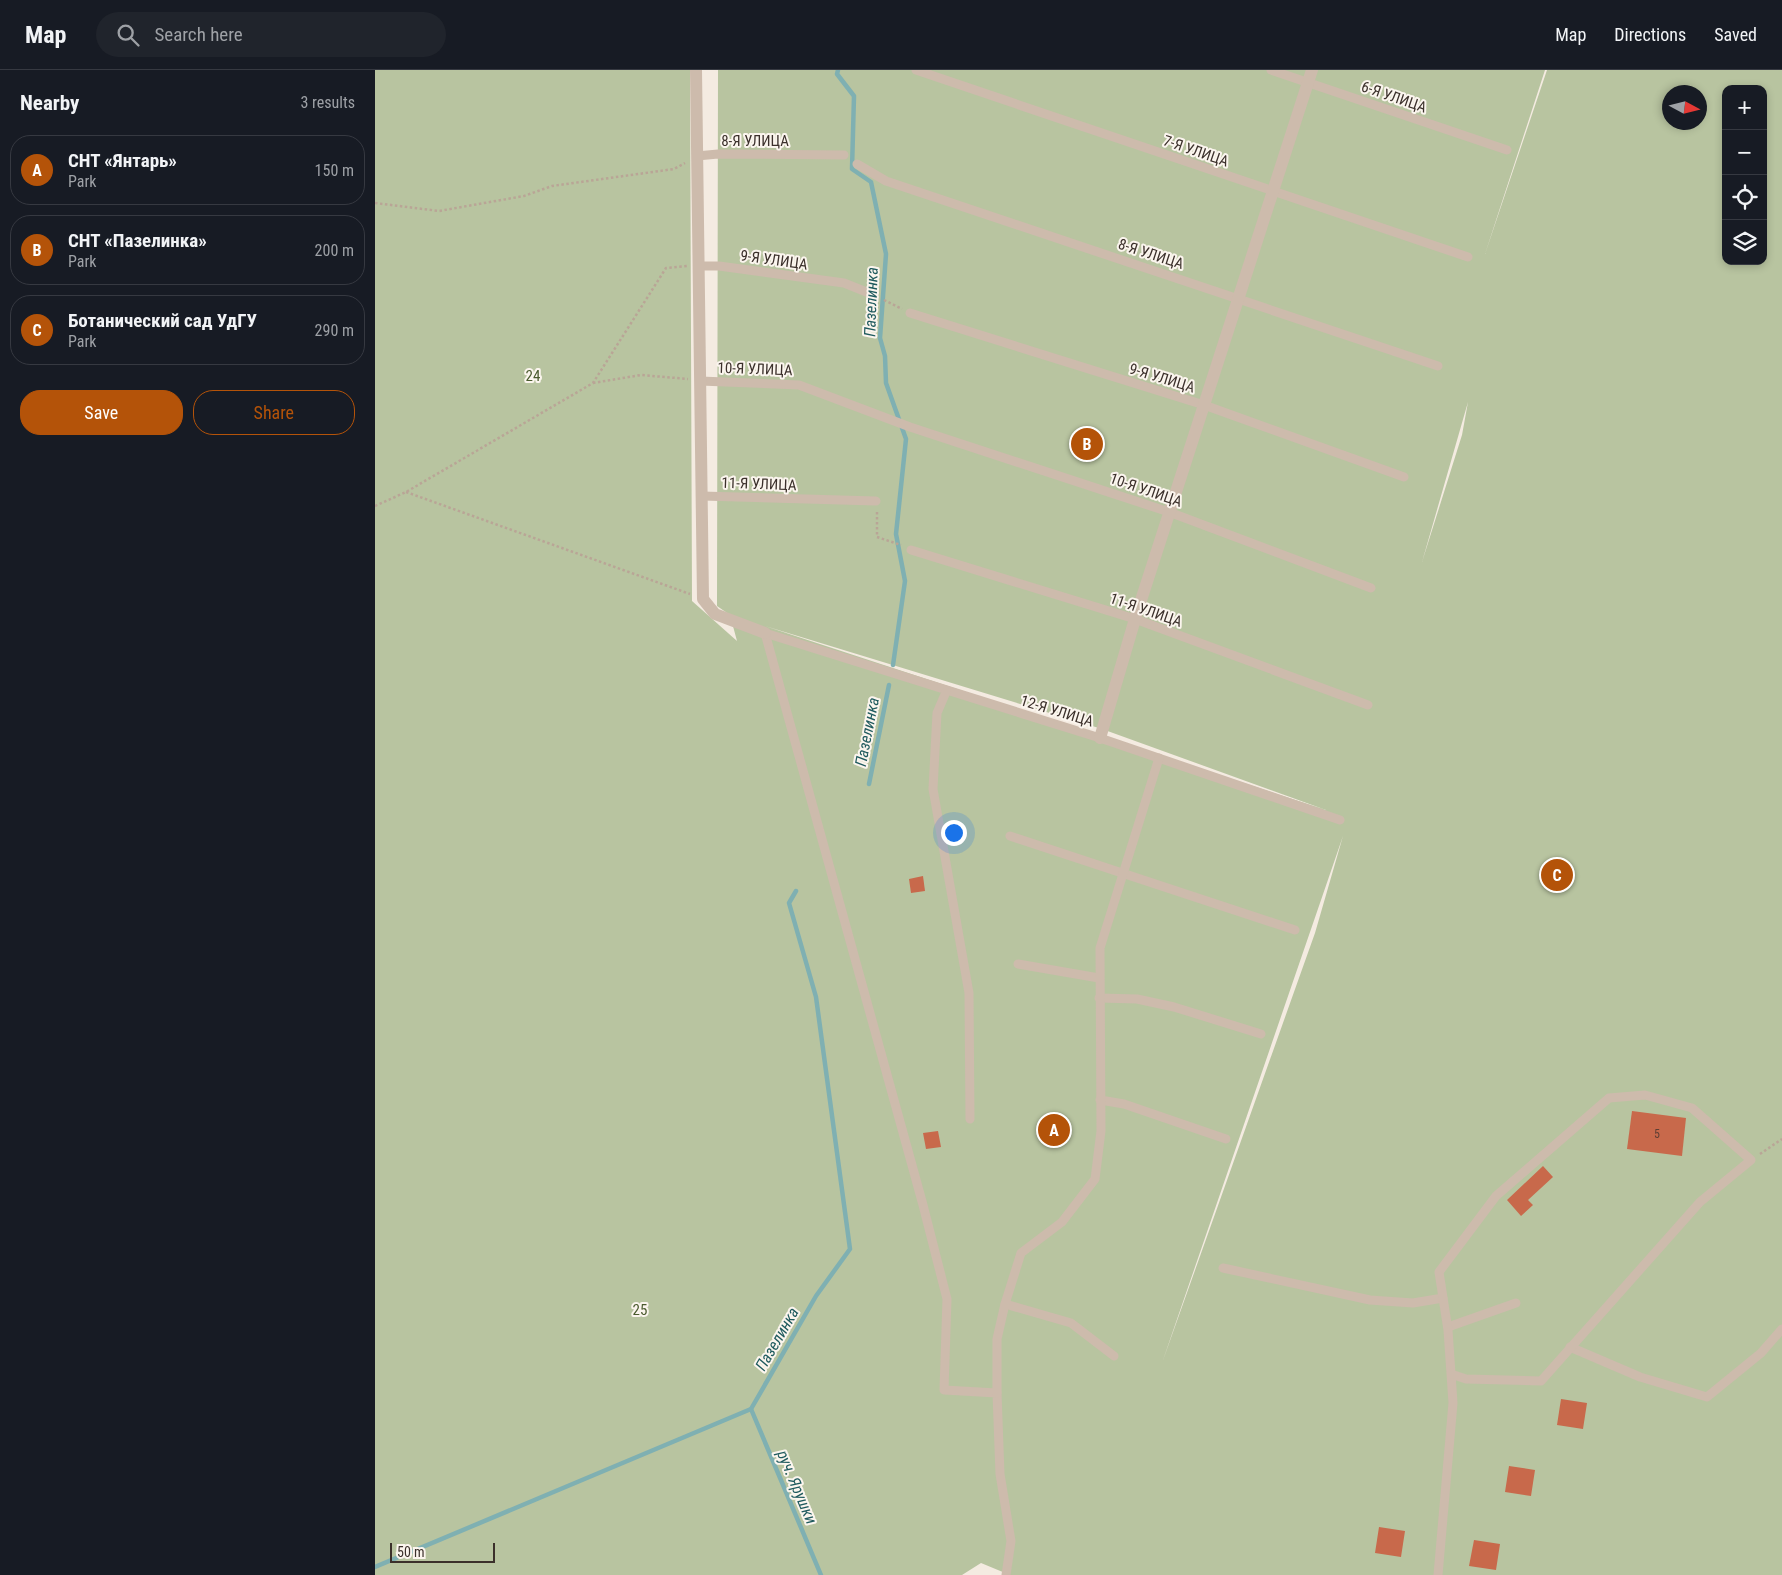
<!DOCTYPE html>
<html lang="en">
<head>
<meta charset="utf-8">
<style>
	:root { --surface:#171b24; --page:#20242c; --text:#f1f3f6; --muted:#9ea1a6; --line:#363941; --accent:#b45309 }
	body { margin:0; font-family:"Roboto Condensed",sans-serif; background:var(--page); color:var(--text) }
	.controls { position:absolute; right:15px; top:15px; display:grid; overflow:hidden; border-radius:10px; box-shadow:0 2px 8px #0003 }
	.controls button { width:45px; height:45px; display:grid; place-items:center; padding:0; border:0; border-bottom:1px solid var(--line); background:var(--surface); color:var(--text); font:25px sans-serif }
	.compass { position:absolute; left:1287px; top:15px; width:45px; height:45px; border-radius:50%; background:var(--surface); box-shadow:0 2px 8px #0003; rotate:97deg }
	.scale { position:absolute; left:15px; bottom:12px; width:105px; box-sizing:border-box; padding-left:5px; border:2px solid #3b302b; border-top:0; font-size:14px; line-height:18px; white-space:nowrap; color:#3b302b; -webkit-text-stroke:4px #fbf5ee; paint-order:stroke }
	.you { position:absolute; left:578px; top:762px; width:18px; height:18px; margin:-12px; border:4px solid #fff; border-radius:50%; background:#1a73e8; box-shadow:0 0 0 8px #1a73e833 }
	.badge { display:grid; place-items:center; width:32px; height:32px; border-radius:50%; background:var(--accent); color:#fff; font-size:16px; font-weight:700 }
	.pin { position:absolute; translate:-50% -50%; border:2px solid #fff; box-shadow:0 1px 5px #0006 }
	.list { margin:0; padding:0; list-style:none }
	h2 { display:flex; justify-content:space-between; align-items:center; height:65px; margin:0; padding:0 20px; font-size:21px }
	h2 small { font-size:16px; font-weight:400; color:var(--muted) }
	.list li { display:grid; grid-template-columns:32px 1fr auto; gap:15px; align-items:center; box-sizing:border-box; height:70px; margin:0 10px 10px; padding:0 10px; border:1px solid var(--line); border-radius:20px }
	.list b { display:block; font-size:19px; white-space:nowrap }
	.list p { margin:0; font-size:16px; white-space:nowrap; color:var(--muted) }
	.list em { font-size:16px; font-style:normal; color:var(--muted) }
	.actions { display:flex; gap:10px; padding:15px 20px }
	.actions a { flex:1; padding:11px 0; border:1px solid var(--accent); border-radius:20px; text-align:center; font-size:18px; color:var(--accent) }
	.actions .main { background:var(--accent); color:#fff }
	.icon { flex:none; width:28px; height:28px; fill:none; stroke:currentColor; stroke-width:2; stroke-linecap:round; stroke-linejoin:round }
	.map { position:relative; flex:none; width:1407px; height:1505px; overflow:hidden }
	header { display:flex; align-items:center; gap:30px; box-sizing:border-box; height:70px; padding:0 25px; background:var(--surface); border-bottom:1px solid var(--line) }
	header strong { font-size:24px }
	nav { display:flex; gap:28px; margin-inline-start:auto; font-size:18px }
	.search { width:350px; height:45px; background:var(--page); display:flex; align-items:center; gap:12px; box-sizing:border-box; padding:0 18px; border-radius:28px; color:var(--muted); font-size:19px }
	main { display:flex }
	aside { flex:1; background:var(--surface) }
	.map>svg:first-child { display:block }
	.green { fill:#b8c4a0; fill-rule:evenodd }
	.lines { fill:none; stroke-linecap:round; stroke-linejoin:round }
	.stream { stroke:#7fb0b2; stroke-width:4.5 }
	.building { fill:#c8694b }
	.path { stroke:#b9a596; stroke-width:2.5; stroke-dasharray:2.5 2.5; stroke-linecap:butt }
	.service { stroke:#cdbbac; stroke-width:9 }
	.minor { stroke:#cdbbac; stroke-width:12 }
	.labels { text-anchor:middle; dominant-baseline:central; stroke-width:4; stroke-linejoin:round; paint-order:stroke }
	.number-label { font-size:12px; fill:#5e3e33 }
	.street-label { font-size:15px; fill:#3b302b; stroke:#fbf5ee }
	.park-label { font-size:15px; fill:#4a5a2e; stroke:#fbf5ee }
	.water-label { font-size:16px; font-style:italic; fill:#1f5a5e; stroke:#fbf5ee }
</style>
</head>
<body>
<header>
<strong>Map</strong>
<div class="search"><svg class="icon" aria-label="search" viewBox="0 0 24 24"><circle cx="10" cy="10" r="6"/><path d="M15 15l6 6"/></svg>Search here</div>
<nav><a>Map</a><a>Directions</a><a>Saved</a></nav>
</header>
<main>
<aside>
<h2>Nearby<small>3 results</small></h2>
<ul class="list">
<li><span class="badge">A</span><div><b>СНТ «Янтарь»</b><p>Park</p></div><em>150 m</em></li>
<li><span class="badge">B</span><div><b>СНТ «Пазелинка»</b><p>Park</p></div><em>200 m</em></li>
<li><span class="badge">C</span><div><b>Ботанический сад УдГУ</b><p>Park</p></div><em>290 m</em></li>
</ul>
<div class="actions"><a class="main">Save</a><a>Share</a></div>
</aside>
<div class="map">
<svg width="1407" height="1505" viewBox="0 0 1407 1505">
	<rect width="100%" height="100%" fill="#f4ebe1"/>
	<path class="green" d="M0,0H315L317,531L362,571L355,545L342,536L343,0H1170L1110,184L1172,0H1407V1505H635L606,1493L587,1505H0ZM1351,19H1388V191H1351ZM1294,22H1324V52H1294ZM1093,332L1087,365L1047,492ZM390,556L727,659L951,740ZM968,766L940,863L787,1293Z"/>
	<g class="lines">
		<g class="stream">
			<path d="M463,0L462,4L479,26L477,99L496,112L511,184L505,268L510,286L511,313L531,369L521,464L530,511L518,595"/>
			<path d="M494,714L514,615"/>
			<path d="M376,1339L446,1505"/>
			<path d="M0,1497L376,1339L441,1226L475,1179L441,927L414,833L421,821"/>
		</g>
	</g>
	<g class="building">
		<path d="M548,806L550,821L536,823L534,809Z"/>
		<path d="M1257,1041L1311,1048L1307,1086L1252,1079Z"/>
		<path d="M563,1061L566,1077L551,1079L548,1063Z"/>
		<path d="M1168,1096L1178,1107L1153,1130L1158,1135L1146,1146L1132,1130Z"/>
		<path d="M1186,1329L1212,1333L1208,1359L1182,1355Z"/>
		<path d="M1134,1396L1160,1400L1156,1426L1130,1422Z"/>
		<path d="M1004,1457L1030,1461L1026,1487L1000,1483Z"/>
		<path d="M1099,1470L1125,1474L1121,1500L1094,1496Z"/>
	</g>
	<g class="lines">
		<g class="path">
			<path d="M0,133L64,141L149,126L177,116L299,99L310,93"/>
			<path d="M509,230L527,239"/>
			<path d="M218,313L266,305L313,309"/>
			<path d="M31,422L315,524"/>
			<path d="M0,436L31,422L218,313L291,198L312,196"/>
			<path d="M502,442V467L526,475"/>
			<path d="M1385,1084L1407,1069"/>
		</g>
		<g class="service">
			<path d="M541,0L1093,187"/>
			<path d="M896,0L1132,80"/>
			<path d="M322,86L343,84L469,85"/>
			<path d="M482,94L511,111L1063,296"/>
			<path d="M324,196H344L469,213L499,225"/>
			<path d="M535,243L829,335L1029,407"/>
			<path d="M325,311L424,315L535,357L794,442L996,518"/>
			<path d="M327,426L501,431"/>
			<path d="M536,480L760,549L993,635"/>
			<path d="M390,563L548,1135L572,1229L569,1320L622,1323L625,1404L636,1471L631,1505"/>
			<path d="M390,563L725,668L965,750"/>
			<path d="M571,622L562,643L558,719L594,923L595,1049"/>
			<path d="M635,766L920,860"/>
			<path d="M643,894L724,908"/>
			<path d="M724,928L762,929L799,937L886,964"/>
			<path d="M725,1030L749,1034L851,1069"/>
			<path d="M848,1198L995,1230L1038,1233L1068,1228"/>
			<path d="M630,1234L696,1253L739,1286"/>
			<path d="M1073,1257L1141,1233"/>
			<path d="M1195,1277L1265,1307L1332,1327L1386,1283L1407,1259"/>
			<path d="M622,1323V1269L630,1234L646,1183L687,1152L720,1109L726,1061L725,878L784,688"/>
			<path d="M1063,1505L1078,1333L1073,1260L1064,1202L1121,1126L1234,1028L1270,1025L1317,1038L1376,1090L1325,1132L1166,1311L1091,1309L1076,1304"/>
		</g>
		<g class="minor">
			<path d="M321,0L328,529L340,544L390,563"/>
			<path d="M725,668L760,549L937,0"/>
		</g>
	</g>
	<g class="labels">
		<g class="number-label">
			<text x="1282" y="1064">5</text>
		</g>
		<g class="street-label">
			<text transform="translate(1019 27) rotate(19)">6-Я УЛИЦА</text>
			<text x="380" y="71">8-Я УЛИЦА</text>
			<text transform="translate(821 81) rotate(19)">7-Я УЛИЦА</text>
			<text transform="translate(776 184) rotate(18)">8-Я УЛИЦА</text>
			<text transform="translate(399 190) rotate(8)">9-Я УЛИЦА</text>
			<text transform="translate(380 299) rotate(2)">10-Я УЛИЦА</text>
			<text transform="translate(787 308) rotate(17)">9-Я УЛИЦА</text>
			<text transform="translate(384 414) rotate(2)">11-Я УЛИЦА</text>
			<text transform="translate(771 420) rotate(19)">10-Я УЛИЦА</text>
			<text transform="translate(771 540) rotate(19)">11-Я УЛИЦА</text>
			<text transform="translate(682 641) rotate(17)">12-Я УЛИЦА</text>
		</g>
		<g class="park-label">
			<text x="158" y="306">24</text>
			<text x="265" y="1240">25</text>
		</g>
		<g class="water-label">
			<text transform="translate(496 232) rotate(-88)">Пазелинка</text>
			<text transform="translate(492 662) rotate(-79)">Пазелинка</text>
			<text transform="translate(402 1269) rotate(-60)">Пазелинка</text>
			<text transform="translate(422 1417) rotate(67)">руч. Ярушки</text>
		</g>
	</g>
</svg>
<div class="controls">
<button>+</button>
<button>−</button>
<button><svg class="icon" aria-label="locate" viewBox="0 0 24 24"><circle cx="12" cy="12" r="6"/><path d="M12 2v4M12 18v4M2 12h4M18 12h4"/></svg></button>
<button><svg class="icon" aria-label="layers" viewBox="0 0 24 24"><path d="M12 4l9 5-9 5-9-5zM3 14l9 5 9-5"/></svg></button>
</div>
<svg class="compass" viewBox="-18 -18 36 36"><path d="M0-13l5 13h-10z" fill="#e53935"/><path d="M0 13l5-13h-10z" fill="#9ea1a6"/></svg>
<div class="scale">50 m</div>
<div class="you"></div>
<div class="pin badge" style="left:679px;top:1060px">A</div>
<div class="pin badge" style="left:712px;top:374px">B</div>
<div class="pin badge" style="left:1182px;top:805px">C</div>
</div>
</main>
</body>
</html>
